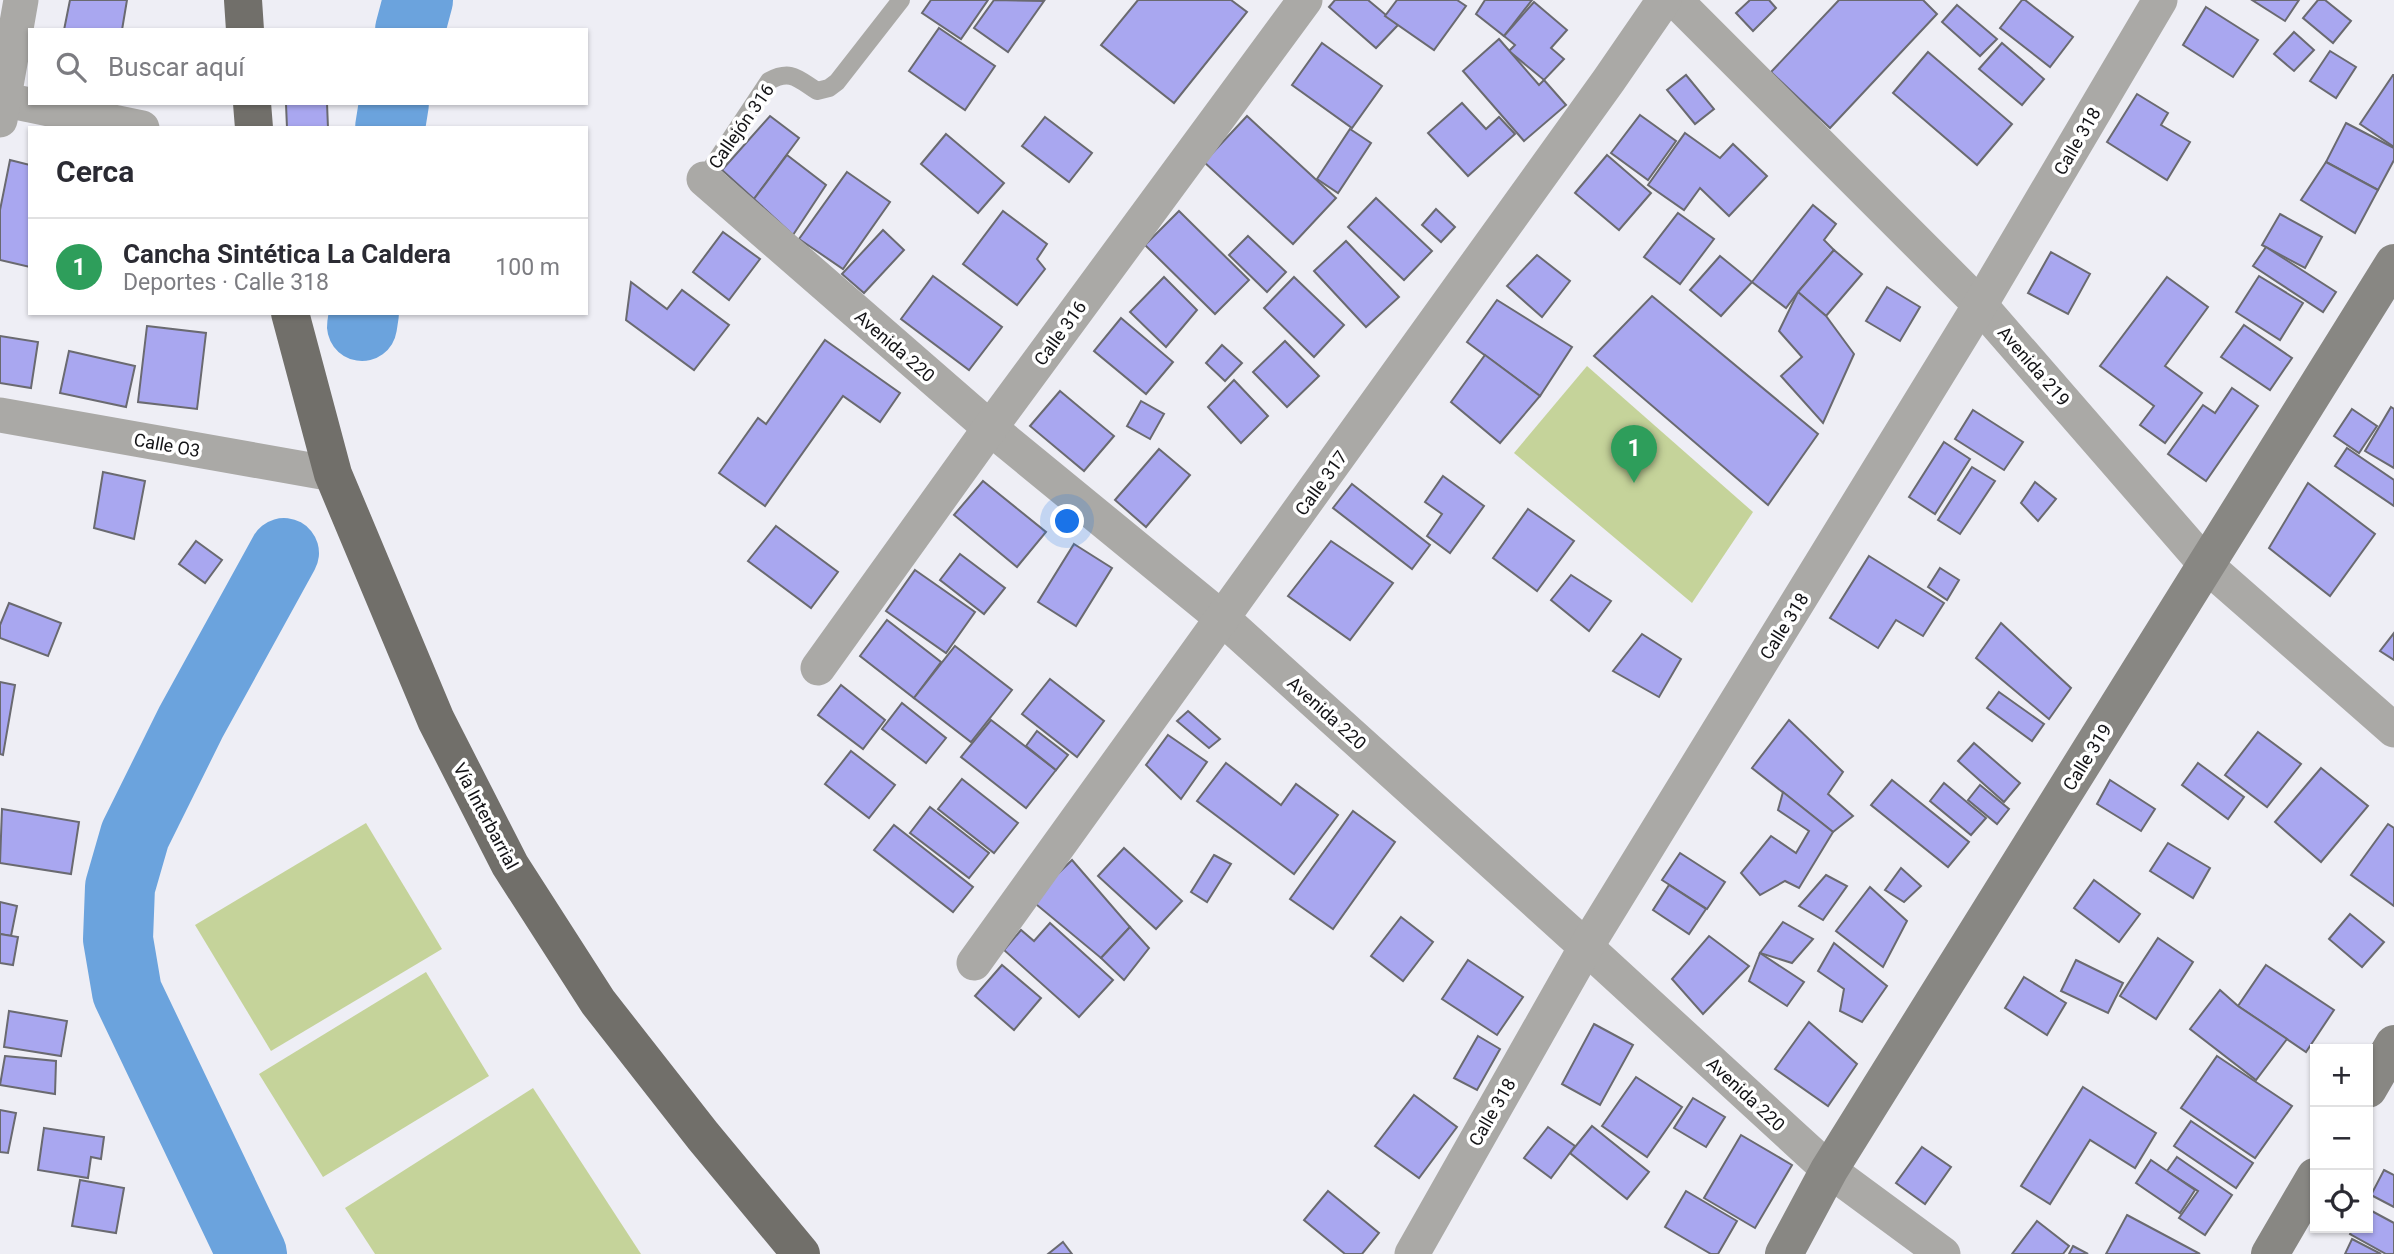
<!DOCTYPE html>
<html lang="es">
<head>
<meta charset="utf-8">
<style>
	:root { --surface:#fff; --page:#f2f2f3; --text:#2b2b33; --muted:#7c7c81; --line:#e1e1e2; --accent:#38750c }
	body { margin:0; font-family:Roboto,sans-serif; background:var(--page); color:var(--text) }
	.controls { position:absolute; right:21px; bottom:21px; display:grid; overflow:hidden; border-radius:0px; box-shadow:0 2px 5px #0004 }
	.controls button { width:63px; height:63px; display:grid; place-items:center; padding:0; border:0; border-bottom:2px solid var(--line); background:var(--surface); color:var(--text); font:35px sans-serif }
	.you { position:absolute; left:1068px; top:522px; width:24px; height:24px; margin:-18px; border:5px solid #fff; border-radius:50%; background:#1a73e8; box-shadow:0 0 0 10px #1a73e833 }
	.badge { display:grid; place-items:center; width:46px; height:46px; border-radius:50%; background:var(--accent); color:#fff; font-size:23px; font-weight:700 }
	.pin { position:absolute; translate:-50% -58px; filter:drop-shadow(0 2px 4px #0008) }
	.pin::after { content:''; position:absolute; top:37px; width:24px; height:21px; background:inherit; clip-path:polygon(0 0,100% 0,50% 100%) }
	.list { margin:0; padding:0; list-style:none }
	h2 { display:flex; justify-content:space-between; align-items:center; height:91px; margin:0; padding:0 28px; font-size:30px }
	h2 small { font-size:23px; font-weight:400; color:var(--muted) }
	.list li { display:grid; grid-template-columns:46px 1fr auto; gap:21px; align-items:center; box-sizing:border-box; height:98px; padding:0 28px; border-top:2px solid var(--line) }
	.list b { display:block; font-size:26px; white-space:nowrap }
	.list p { margin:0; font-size:23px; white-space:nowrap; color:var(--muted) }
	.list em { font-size:23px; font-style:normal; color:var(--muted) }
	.icon { flex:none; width:38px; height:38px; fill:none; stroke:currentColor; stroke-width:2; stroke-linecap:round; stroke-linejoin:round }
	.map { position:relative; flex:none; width:2394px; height:1254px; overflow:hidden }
	.search { position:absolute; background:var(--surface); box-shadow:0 2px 5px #0004; left:28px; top:28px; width:560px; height:77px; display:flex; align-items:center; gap:18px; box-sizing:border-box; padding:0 24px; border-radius:0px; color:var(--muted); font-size:26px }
	.panel { position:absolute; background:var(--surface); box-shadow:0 2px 5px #0004; left:28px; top:126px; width:560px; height:189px; border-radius:0px }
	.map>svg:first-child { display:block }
	.green { fill:#c5d39a }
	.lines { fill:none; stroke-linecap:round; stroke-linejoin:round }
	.river { stroke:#6ba3dd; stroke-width:70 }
	.building { fill:#a9a7f0; stroke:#6a6a70; stroke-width:2 }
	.lane { stroke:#aaa9a6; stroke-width:18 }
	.street { stroke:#aaa9a6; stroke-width:35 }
	.secondary { stroke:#888783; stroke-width:38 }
	.primary { stroke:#716f6a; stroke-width:38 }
	.labels { text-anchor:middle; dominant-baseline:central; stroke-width:7; stroke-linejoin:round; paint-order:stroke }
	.street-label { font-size:18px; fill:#131316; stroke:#fff }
</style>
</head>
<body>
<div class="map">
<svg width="2394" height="1254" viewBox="0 0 2394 1254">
	<rect width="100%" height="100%" fill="#eeeef5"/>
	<g class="green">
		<path d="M1587,366L1753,512L1692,603L1514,453Z"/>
		<path d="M366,823L442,949L271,1051L195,925Z"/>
		<path d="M426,972L489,1076L323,1177L259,1074Z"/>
		<path d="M533,1088L641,1254H375L345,1208Z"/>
	</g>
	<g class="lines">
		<g class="river">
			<path d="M410,30L418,0"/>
			<path d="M390,128L394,103"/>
			<path d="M362,326L364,313"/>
			<path d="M252,1254L127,992L118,939L120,887L135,835L191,722L284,553"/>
		</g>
	</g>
	<g class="building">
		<path d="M70,0H127L122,30H64Z"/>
		<path d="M931,0H988L961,39L922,13Z"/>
		<path d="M994,0L1044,1L1008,52L974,28Z"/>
		<path d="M1138,0H1231L1247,12L1174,103L1101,45Z"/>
		<path d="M1335,0H1368L1398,25L1376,48L1329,7Z"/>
		<path d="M1397,0H1457L1466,6L1434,50L1385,16Z"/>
		<path d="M1485,0H1532L1504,36L1476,14Z"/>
		<path d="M1750,0H1769L1776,8L1753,31L1736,13Z"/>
		<path d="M1839,0H1923L1937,14L1830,128L1771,72Z"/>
		<path d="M2022,0H2025L2073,37L2050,67L2000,28Z"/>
		<path d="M2252,0H2299L2285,21Z"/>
		<path d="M2318,0H2325L2351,21L2333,43L2303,18Z"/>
		<path d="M1534,2L1567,30L1551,48L1564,59L1544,80L1509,51L1515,45L1504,36Z"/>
		<path d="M1957,5L1997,39L1980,56L1942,22Z"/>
		<path d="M2206,7L2258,40L2233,77L2183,45Z"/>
		<path d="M939,28L995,66L965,110L909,71Z"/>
		<path d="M2294,32L2314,50L2294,71L2274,54Z"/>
		<path d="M1499,39L1539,85L1544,80L1566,105L1524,141L1463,71Z"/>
		<path d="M1322,43L1382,86L1352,128L1292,85Z"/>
		<path d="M2002,43L2044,79L2022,105L1979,69Z"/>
		<path d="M2330,51L2356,67L2336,98L2310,81Z"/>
		<path d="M1928,52L2012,124L1977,165L1893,93Z"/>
		<path d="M1686,75L1714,109L1695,124L1667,90Z"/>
		<path d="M2393,75H2394V147L2360,124Z"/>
		<path d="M2137,94L2168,113L2161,125L2190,142L2167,180L2107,142Z"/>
		<path d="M327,103L328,128H287L286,104Z"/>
		<path d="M1462,103L1486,129L1499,117L1515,134L1468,176L1428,133Z"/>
		<path d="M1640,115L1676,141L1648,180L1611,153Z"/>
		<path d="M770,116L799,138L754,199L722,170Z"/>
		<path d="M1247,116L1336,198L1293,244L1204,162Z"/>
		<path d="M1045,117L1092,153L1069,182L1022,146Z"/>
		<path d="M2346,123L2394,148V160L2378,190L2326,162Z"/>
		<path d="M1350,129L1371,143L1338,193L1317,179Z"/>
		<path d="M1685,133L1720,158L1733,144L1767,176L1729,216L1700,188L1684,210L1648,185Z"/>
		<path d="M946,134L1004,183L978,213L921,164Z"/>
		<path d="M787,155L826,185L793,235L754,199Z"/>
		<path d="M1607,155L1651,193L1619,230L1575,193Z"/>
		<path d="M10,160L30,165V267L0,260V210Z"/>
		<path d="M2326,162L2378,190L2355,233L2301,200Z"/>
		<path d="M847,172L890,202L843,269L799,239Z"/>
		<path d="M1376,198L1432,251L1404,280L1348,227Z"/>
		<path d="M1813,205L1836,224L1824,240L1834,250L1798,292L1786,308L1752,282Z"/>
		<path d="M1436,209L1455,227L1441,242L1422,225Z"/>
		<path d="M1003,211L1047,244L1037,259L1045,269L1017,305L963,264Z"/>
		<path d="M1179,211L1249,280L1215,314L1145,245Z"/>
		<path d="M1678,213L1714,239L1680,284L1644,257Z"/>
		<path d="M2280,214L2322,237L2305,268L2262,245Z"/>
		<path d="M883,230L904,250L864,293L842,274Z"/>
		<path d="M723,232L760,259L729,300L693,272Z"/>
		<path d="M1248,236L1286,272L1267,292L1229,255Z"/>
		<path d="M1346,241L1399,297L1366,327L1314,271Z"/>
		<path d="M2266,247L2336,292L2323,312L2253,266Z"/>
		<path d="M1834,250L1862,274L1826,316L1798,292Z"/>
		<path d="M2051,252L2090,274L2068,314L2028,293Z"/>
		<path d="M1537,255L1570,281L1542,317L1507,286Z"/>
		<path d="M1720,256L1752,282L1721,316L1690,290Z"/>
		<path d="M933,276L1002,327L969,370L901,319Z"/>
		<path d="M2259,276L2303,303L2280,340L2236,312Z"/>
		<path d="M1164,277L1197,310L1166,347L1130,312Z"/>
		<path d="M1294,277L1344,325L1314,357L1264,308Z"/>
		<path d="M2167,277L2208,307L2165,366L2202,393L2165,443L2140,425L2154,406L2100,366Z"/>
		<path d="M631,282L667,309L682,290L729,325L694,370L626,320Z"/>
		<path d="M1887,287L1920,307L1900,341L1866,321Z"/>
		<path d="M1798,292L1826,316L1854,354L1823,423L1781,376L1802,357L1779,331Z"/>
		<path d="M1652,296L1818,434L1768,505L1594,356Z"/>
		<path d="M1497,300L1572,347L1540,396L1467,342Z"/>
		<path d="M1121,318L1173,362L1146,394L1094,351Z"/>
		<path d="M2244,325L2292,358L2270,390L2221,357Z"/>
		<path d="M147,326L206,333L197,409L138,402Z"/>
		<path d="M0,336L38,342L31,388L0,383Z"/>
		<path d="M825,340L900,393L880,422L843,396L765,506L719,473L758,418L766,424Z"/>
		<path d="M1285,341L1319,376L1287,407L1253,372Z"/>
		<path d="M1222,345L1242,363L1225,381L1206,363Z"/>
		<path d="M69,351L135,366L126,407L60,393Z"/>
		<path d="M1485,355L1540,396L1500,443L1451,402Z"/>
		<path d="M1234,380L1268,416L1241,443L1208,407Z"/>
		<path d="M2232,388L2258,406L2206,481L2168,454L2203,405L2215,413Z"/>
		<path d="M1060,391L1114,436L1084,471L1030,426Z"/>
		<path d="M1141,401L1164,414L1150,439L1127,426Z"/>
		<path d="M2391,407L2394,409V468L2365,451Z"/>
		<path d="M2352,409L2377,426L2359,453L2334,436Z"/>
		<path d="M1973,410L2023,442L2004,470L1955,439Z"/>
		<path d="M1944,442L1970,459L1935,514L1909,497Z"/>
		<path d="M2347,448L2394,480V506L2335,466Z"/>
		<path d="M1159,449L1190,475L1146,527L1115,500Z"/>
		<path d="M1972,467L1995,481L1960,534L1938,520Z"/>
		<path d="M103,472L145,481L134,539L94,528Z"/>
		<path d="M1443,476L1484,506L1450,553L1427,536L1442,514L1425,502Z"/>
		<path d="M983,481L1046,532L1017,567L954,515Z"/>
		<path d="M2035,482L2056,499L2038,521L2021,503Z"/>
		<path d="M2308,483L2375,534L2330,596L2269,548Z"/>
		<path d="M1352,484L1430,545L1412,569L1333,508Z"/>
		<path d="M1528,509L1574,541L1537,591L1493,558Z"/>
		<path d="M776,526L838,572L811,608L748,561Z"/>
		<path d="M196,541L222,560L205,583L179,564Z"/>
		<path d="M1331,541L1393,583L1350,640L1288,596Z"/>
		<path d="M1074,544L1112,568L1076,626L1038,602Z"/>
		<path d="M960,554L1005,588L984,614L940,580Z"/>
		<path d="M1869,556L1944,603L1923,636L1896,620L1878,648L1830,618Z"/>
		<path d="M1940,568L1959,580L1947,600L1928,587Z"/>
		<path d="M915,570L975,612L946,653L886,611Z"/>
		<path d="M1571,575L1611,601L1589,631L1551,600Z"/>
		<path d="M9,603L61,623L48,656L0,638V625Z"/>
		<path d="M887,620L941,662L914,698L860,656Z"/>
		<path d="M2001,623L2071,688L2049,719L1976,658Z"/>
		<path d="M2394,633V660L2380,651Z"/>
		<path d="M1642,634L1681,659L1659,697L1613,671Z"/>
		<path d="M955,646L1012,690L971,742L914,698Z"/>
		<path d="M1050,679L1104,721L1077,757L1022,714Z"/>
		<path d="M0,682L15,685L3,755L0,754Z"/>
		<path d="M841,685L885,720L863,749L818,715Z"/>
		<path d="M1999,692L2044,724L2032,741L1987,708Z"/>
		<path d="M902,703L946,738L926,763L882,729Z"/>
		<path d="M1188,711L1220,739L1209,748L1177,721Z"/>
		<path d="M991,720L1056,770L1026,808L961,757Z"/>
		<path d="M1789,720L1843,772L1828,794L1853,816L1833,832L1752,768Z"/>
		<path d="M1037,731L1068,755L1056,770L1026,746Z"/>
		<path d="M2258,732L2301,764L2267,807L2225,775Z"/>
		<path d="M1168,735L1207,762L1181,799L1146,765Z"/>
		<path d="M1974,743L2020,783L2004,802L1958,761Z"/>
		<path d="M851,751L895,785L869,818L825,784Z"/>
		<path d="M1226,763L1281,805L1296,784L1338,815L1294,874L1197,801Z"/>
		<path d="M2198,763L2244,797L2228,819L2182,785Z"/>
		<path d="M2321,768L2368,806L2321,862L2275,822Z"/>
		<path d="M962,779L1018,823L994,853L938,809Z"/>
		<path d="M1892,780L1969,842L1948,867L1871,805Z"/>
		<path d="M2110,780L2155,809L2141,831L2097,804Z"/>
		<path d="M1944,783L1986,818L1971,835L1930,801Z"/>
		<path d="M1980,785L2009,809L1997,824L1968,800Z"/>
		<path d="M1783,792L1833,832L1799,888L1785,881L1760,895L1741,873L1771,836L1796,853L1809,831L1778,810Z"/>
		<path d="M930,807L989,853L969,878L910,833Z"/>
		<path d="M2,809L79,822L71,874L0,863Z"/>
		<path d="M1353,811L1395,842L1333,929L1290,899Z"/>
		<path d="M2388,824L2394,828V906L2351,875Z"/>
		<path d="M894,825L973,887L953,912L874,850Z"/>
		<path d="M2168,843L2210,868L2193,898L2150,871Z"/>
		<path d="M1124,848L1182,901L1156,929L1098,876Z"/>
		<path d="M1680,853L1725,882L1707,909L1662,880Z"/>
		<path d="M1214,855L1231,864L1207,902L1191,892Z"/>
		<path d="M1072,860L1130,927L1101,958L1031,900Z"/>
		<path d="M1901,868L1921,886L1904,902L1885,890Z"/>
		<path d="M1826,875L1847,886L1823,920L1799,906Z"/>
		<path d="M2094,880L2140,914L2119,942L2074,908Z"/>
		<path d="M1669,885L1706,909L1689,934L1653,910Z"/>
		<path d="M1870,887L1907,921L1883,967L1836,931Z"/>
		<path d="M0,902L17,906L11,936L0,934Z"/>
		<path d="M2350,914L2384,942L2362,967L2329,939Z"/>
		<path d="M1401,917L1433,942L1403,981L1371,956Z"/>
		<path d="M1783,922L1813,939L1792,963L1760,953Z"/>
		<path d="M1050,923L1113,980L1079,1017L1004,950L1021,930L1034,941Z"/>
		<path d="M1130,927L1149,948L1124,980L1101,958Z"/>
		<path d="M0,934L18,937L13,965L0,963Z"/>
		<path d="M1709,936L1749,966L1703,1014L1672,979Z"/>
		<path d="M2158,938L2193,962L2156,1019L2120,996Z"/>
		<path d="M1834,943L1887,986L1862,1022L1840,1011L1844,989L1818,971Z"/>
		<path d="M1760,953L1804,982L1787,1006L1749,981Z"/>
		<path d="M1468,960L1523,997L1497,1035L1442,999Z"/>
		<path d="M2076,960L2123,983L2108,1013L2061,991Z"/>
		<path d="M1002,965L1041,998L1014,1030L975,996Z"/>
		<path d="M2266,965L2334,1010L2306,1052L2238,1006Z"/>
		<path d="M2024,977L2066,1003L2047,1035L2005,1008Z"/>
		<path d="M2220,990L2238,1006L2287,1039L2256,1080L2190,1029Z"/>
		<path d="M9,1011L67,1021L61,1056L4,1047Z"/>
		<path d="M1809,1022L1857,1064L1828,1106L1775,1069Z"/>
		<path d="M1594,1024L1633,1045L1600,1105L1562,1084Z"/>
		<path d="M1478,1036L1500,1049L1477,1090L1454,1078Z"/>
		<path d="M5,1056L56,1061L55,1094L0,1085Z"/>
		<path d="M2217,1056L2292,1106L2255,1158L2181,1108Z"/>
		<path d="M1636,1077L1682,1107L1647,1157L1602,1126Z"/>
		<path d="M2083,1087L2156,1133L2135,1168L2090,1140L2050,1204L2021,1186Z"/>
		<path d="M1414,1095L1457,1127L1419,1178L1375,1146Z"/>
		<path d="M1693,1098L1725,1117L1706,1147L1674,1128Z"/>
		<path d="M0,1110L16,1113L8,1153L0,1152Z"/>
		<path d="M2191,1121L2253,1163L2236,1188L2174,1146Z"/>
		<path d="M1592,1126L1649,1172L1627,1199L1570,1153Z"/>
		<path d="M1548,1127L1575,1146L1551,1178L1524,1158Z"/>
		<path d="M44,1128L104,1137L101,1159L91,1157L88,1178L38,1170Z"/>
		<path d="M1741,1135L1792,1165L1755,1228L1704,1198Z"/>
		<path d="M1922,1147L1951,1167L1925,1204L1896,1183Z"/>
		<path d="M2177,1157L2232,1195L2205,1235L2179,1218L2198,1191L2167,1171Z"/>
		<path d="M2151,1160L2195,1190L2180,1213L2136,1183Z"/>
		<path d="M2384,1170L2394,1175V1207L2371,1195Z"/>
		<path d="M80,1180L124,1188L116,1233L72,1226Z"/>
		<path d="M1328,1191L1379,1233L1362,1254H1345L1304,1220Z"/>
		<path d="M1686,1191L1737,1221L1718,1254H1711L1665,1227Z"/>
		<path d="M2368,1209L2394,1223V1254H2386L2350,1234L2353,1228H2368Z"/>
		<path d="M2127,1215L2200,1254H2106Z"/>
		<path d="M2037,1221L2069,1246L2063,1254H2012Z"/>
		<path d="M2352,1239L2381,1254H2345Z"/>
		<path d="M1063,1242L1072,1254H1048Z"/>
		<path d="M2073,1246L2088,1254H2069Z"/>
	</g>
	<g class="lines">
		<path class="lane" d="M704,179L769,81C791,69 798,79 817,91L829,88L837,82L901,0"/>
		<g class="street">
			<path d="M1675,0L1980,305L2207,566L2394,730"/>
			<path d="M0,99L142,128"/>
			<path d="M0,120L21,0"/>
			<path d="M704,179L990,428L1223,619L1586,947L1829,1170L1943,1254"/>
			<path d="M0,415L333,474"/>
			<path d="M818,668L990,428L1305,0"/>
			<path d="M974,963L1609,80L1664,0"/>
			<path d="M1412,1254L1586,947L1980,305L2160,0"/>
		</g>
		<g class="secondary">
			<path d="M2368,1089L2394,1044"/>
			<path d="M1784,1254L1829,1170L2394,263"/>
			<path d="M2270,1254L2315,1177"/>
		</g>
		<g class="primary">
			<path d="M243,0L245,30"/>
			<path d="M252,103L254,128"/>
			<path d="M290,313L333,474L436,720L510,865L598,1002L703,1136L801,1254"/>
		</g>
	</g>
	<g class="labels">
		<g class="street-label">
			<text transform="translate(741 126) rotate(-55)">Callejón 316</text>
			<text transform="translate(2077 141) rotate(-60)">Calle 318</text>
			<text transform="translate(1060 333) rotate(-54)">Calle 316</text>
			<text transform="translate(895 346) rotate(41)">Avenida 220</text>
			<text transform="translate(2034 366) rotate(49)">Avenida 219</text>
			<text transform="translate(167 445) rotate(10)">Calle O3</text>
			<text transform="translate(1321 483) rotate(-54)">Calle 317</text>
			<text transform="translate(1784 626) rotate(-58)">Calle 318</text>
			<text transform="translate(1327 713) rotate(42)">Avenida 220</text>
			<text transform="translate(2087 757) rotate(-58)">Calle 319</text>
			<text transform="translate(486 816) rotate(62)">Vía Interbarrial</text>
			<text transform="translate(1746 1094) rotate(43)">Avenida 220</text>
			<text transform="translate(1492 1112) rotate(-60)">Calle 318</text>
		</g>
	</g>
</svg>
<div class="controls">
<button>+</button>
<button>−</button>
<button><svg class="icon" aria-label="locate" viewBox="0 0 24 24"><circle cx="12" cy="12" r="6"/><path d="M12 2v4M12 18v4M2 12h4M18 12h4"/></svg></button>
</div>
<div class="you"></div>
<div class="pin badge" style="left:1634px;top:483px;background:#2e9e5b">1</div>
<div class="search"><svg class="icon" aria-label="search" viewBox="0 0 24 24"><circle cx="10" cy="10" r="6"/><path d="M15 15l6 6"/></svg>Buscar aquí</div>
<section class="panel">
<h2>Cerca<small></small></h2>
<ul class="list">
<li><span class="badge" style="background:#2e9e5b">1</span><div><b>Cancha Sintética La Caldera</b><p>Deportes · Calle 318</p></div><em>100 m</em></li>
</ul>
</section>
</div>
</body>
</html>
